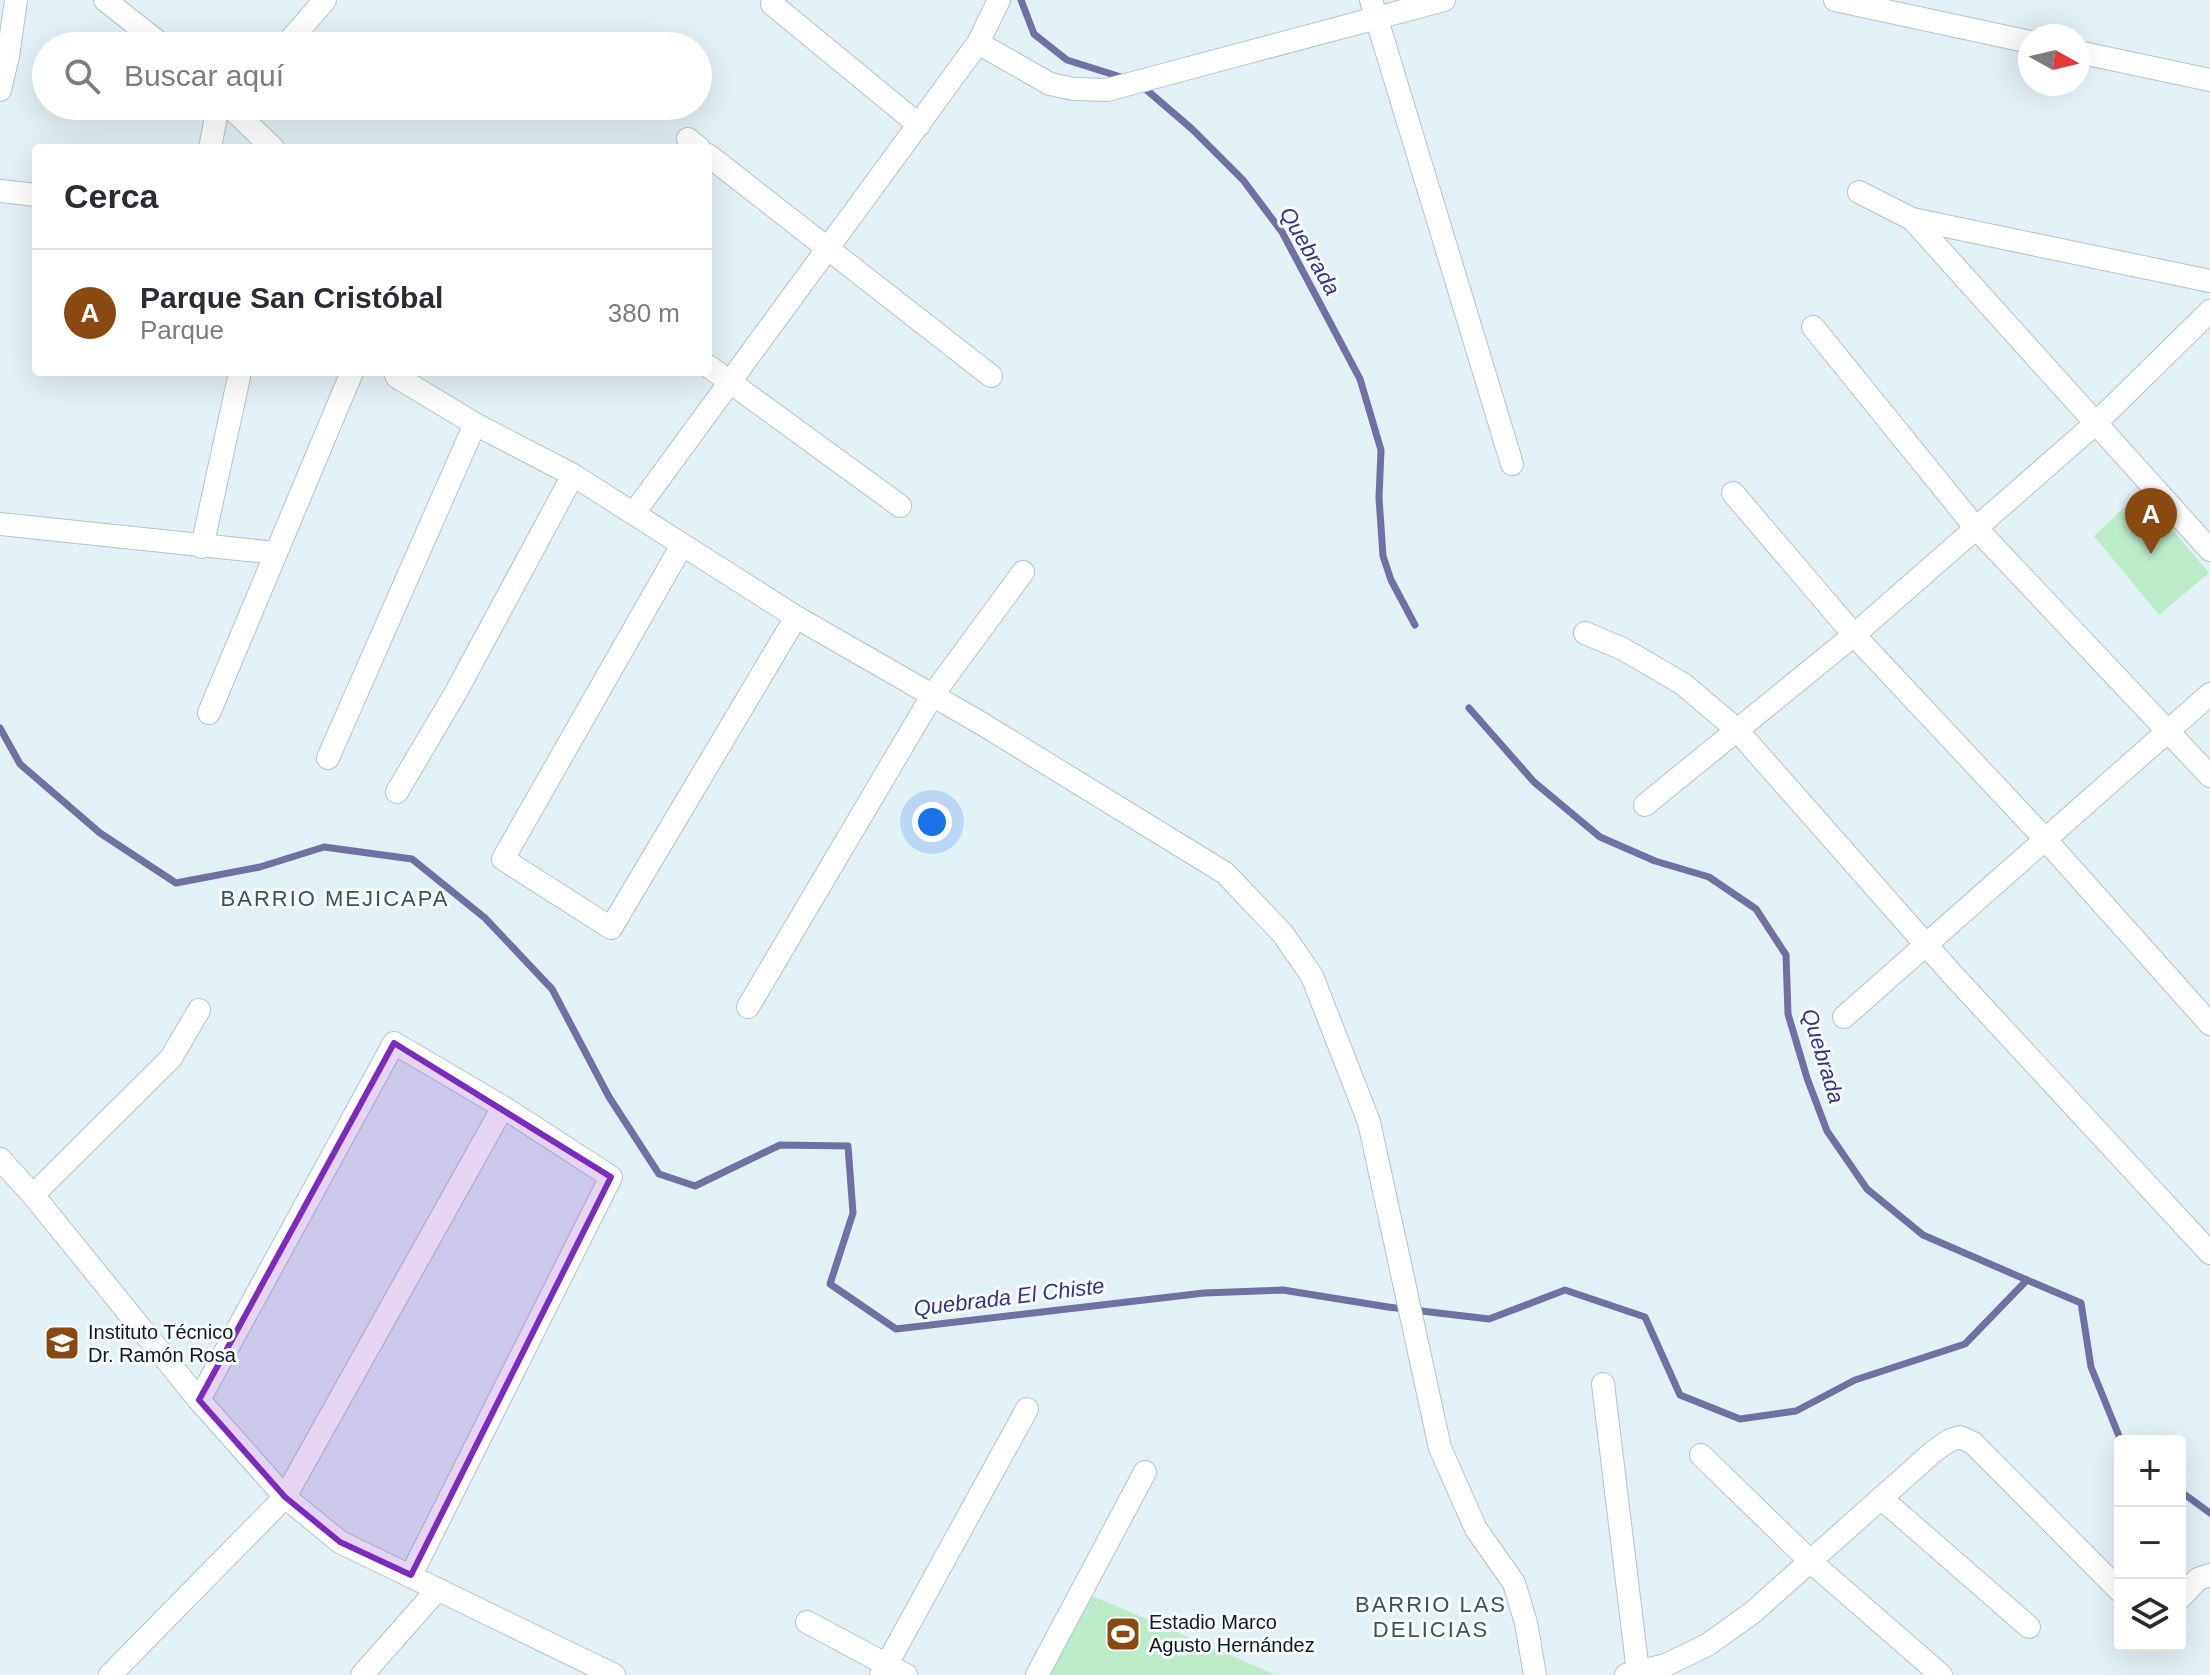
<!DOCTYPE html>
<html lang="es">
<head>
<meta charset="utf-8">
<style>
	:root { --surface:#fff; --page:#f2f2f3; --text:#2b2b33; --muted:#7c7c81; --line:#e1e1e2; --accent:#894910 }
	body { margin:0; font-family:Arial,sans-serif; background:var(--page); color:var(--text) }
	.controls { position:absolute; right:24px; bottom:24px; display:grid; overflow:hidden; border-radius:8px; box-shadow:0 8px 32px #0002 }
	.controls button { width:72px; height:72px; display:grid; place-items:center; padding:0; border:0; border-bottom:2px solid var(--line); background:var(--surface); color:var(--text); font:40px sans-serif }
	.compass { position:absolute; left:2018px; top:24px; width:72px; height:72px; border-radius:50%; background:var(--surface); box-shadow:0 8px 32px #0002; rotate:98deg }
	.you { position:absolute; left:932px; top:822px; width:28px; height:28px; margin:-20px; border:6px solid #fff; border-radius:50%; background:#1a73e8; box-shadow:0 0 0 12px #1a73e833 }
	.badge { display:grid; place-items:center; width:52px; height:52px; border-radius:50%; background:var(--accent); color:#fff; font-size:26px; font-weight:700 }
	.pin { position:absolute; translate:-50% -66px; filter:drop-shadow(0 2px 4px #0008) }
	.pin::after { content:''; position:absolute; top:42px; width:28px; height:24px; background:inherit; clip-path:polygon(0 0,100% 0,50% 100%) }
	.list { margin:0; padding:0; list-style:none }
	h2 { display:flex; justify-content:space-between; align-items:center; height:104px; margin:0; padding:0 32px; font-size:34px }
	h2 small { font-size:26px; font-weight:400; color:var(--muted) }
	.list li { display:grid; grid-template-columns:52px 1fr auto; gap:24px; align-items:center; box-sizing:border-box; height:128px; padding:0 32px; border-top:2px solid var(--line) }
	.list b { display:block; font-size:30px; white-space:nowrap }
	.list p { margin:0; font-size:26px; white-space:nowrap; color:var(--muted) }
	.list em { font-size:26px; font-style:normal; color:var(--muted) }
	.icon { flex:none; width:44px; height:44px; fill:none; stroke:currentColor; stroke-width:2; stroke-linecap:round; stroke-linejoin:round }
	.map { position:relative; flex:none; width:2210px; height:1675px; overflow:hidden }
	.search { position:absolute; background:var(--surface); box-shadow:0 8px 32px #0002; left:32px; top:32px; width:680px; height:88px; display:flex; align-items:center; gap:20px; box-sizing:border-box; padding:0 28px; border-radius:44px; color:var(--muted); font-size:30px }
	.panel { position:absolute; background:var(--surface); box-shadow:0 8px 32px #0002; left:32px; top:144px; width:680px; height:232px; border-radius:8px }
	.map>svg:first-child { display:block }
	.green { fill:#bcebca }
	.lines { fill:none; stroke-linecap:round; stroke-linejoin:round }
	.stream { stroke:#7070a2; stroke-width:7 }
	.minor-casing { stroke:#b5c3c8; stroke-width:24 }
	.minor { stroke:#fff; stroke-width:22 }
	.marked { fill:#7b2cbf; fill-opacity:0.2; stroke:#7b2cbf; stroke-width:6; stroke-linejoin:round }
	.labels { text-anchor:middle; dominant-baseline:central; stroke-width:6; stroke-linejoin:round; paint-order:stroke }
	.poi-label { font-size:20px; fill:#141a1b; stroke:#f6fcfe; text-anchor:start }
	.water-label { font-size:22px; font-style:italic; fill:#3b3082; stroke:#f6fcfe }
	.neighbourhood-label { font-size:22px; letter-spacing:2px; fill:#435054; stroke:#f6fcfe }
</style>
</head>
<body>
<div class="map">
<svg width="2210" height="1675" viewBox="0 0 2210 1675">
	<rect width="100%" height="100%" fill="#e2f1f6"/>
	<g class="green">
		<path d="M2141,492L2209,573L2159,615L2094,536Z"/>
		<path d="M1086,1593L1276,1675H1043Z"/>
	</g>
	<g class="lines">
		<g class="stream">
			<path d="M1021,0L1034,34L1067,60L1124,78"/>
			<path d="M1142,86L1192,129L1243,180L1282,232L1360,379L1381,450L1379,498L1383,556L1391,580L1415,625"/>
			<path d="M1469,708L1534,782L1600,837L1655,861L1709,877L1756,909L1786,955L1788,1014L1807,1078L1827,1131L1867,1189L1923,1235L2027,1280"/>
			<path d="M0,728L20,764L100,833L176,883L260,867L324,847L412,859L485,918L552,989L609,1097L659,1174L695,1186L780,1145L848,1146L853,1213L830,1284L896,1329L1204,1293L1283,1290L1388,1307L1489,1319L1565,1290L1645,1317L1680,1395L1740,1419L1796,1411L1855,1380L1965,1344L2027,1280L2081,1303L2091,1367L2121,1441"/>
			<path d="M2180,1491L2210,1513"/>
		</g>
		<defs>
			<g id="minor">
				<path d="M105,0L163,46"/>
				<path d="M1371,0L1512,464"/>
				<path d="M1835,0L2030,42"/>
				<path d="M772,4L919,125"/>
				<path d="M978,43L1050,84L1074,89L1107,90L1444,0"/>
				<path d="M285,46L325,0"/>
				<path d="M2078,52L2210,80"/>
				<path d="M0,90L8,56L16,0"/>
				<path d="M229,106L273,148"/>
				<path d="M688,139L699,148"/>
				<path d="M210,148L218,106"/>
				<path d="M708,155L991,376"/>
				<path d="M0,191L36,195"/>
				<path d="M1859,192L1912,219L2210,281"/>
				<path d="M1912,219L2210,550"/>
				<path d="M1813,327L1975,527L2210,776"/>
				<path d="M708,366L900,506"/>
				<path d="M395,372L397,377L475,424L573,475L796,617L979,722L1225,873L1283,934L1312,976L1369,1122L1440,1448L1476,1529L1514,1583L1526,1623L1535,1675"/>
				<path d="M1733,493L1854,635L2045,839L2210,1024"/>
				<path d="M634,513L978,43L999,0"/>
				<path d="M0,524L276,553"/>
				<path d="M682,545L503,859L611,928L796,617"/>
				<path d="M202,547L239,377"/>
				<path d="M1585,633L1623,649L1683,684L1736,729L1951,973L2210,1253"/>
				<path d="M209,713L352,372"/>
				<path d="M328,758L475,424"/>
				<path d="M397,792L456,692L573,475"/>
				<path d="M1645,805L1854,635L2096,423L2210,311"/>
				<path d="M748,1007L932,696L1023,572"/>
				<path d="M1844,1017L2210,694"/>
				<path d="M0,1159L33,1195L199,1400L285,1497L340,1542L614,1675"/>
				<path d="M33,1195L171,1058L199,1010"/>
				<path d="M1603,1384L1638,1672"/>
				<path d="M199,1400L394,1043L503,1107L611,1177L411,1575"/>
				<path d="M1701,1455L1810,1561L1941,1675"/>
				<path d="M1881,1498L2029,1627"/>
				<path d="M2180,1598L2198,1579L2210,1575"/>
				<path d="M807,1622L906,1675"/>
				<path d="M110,1675L285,1497L503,1107"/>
				<path d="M362,1675L438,1589"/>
				<path d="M881,1675L1027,1409"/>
				<path d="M1037,1675L1145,1472"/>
				<path d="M1626,1675L1666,1665L1707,1645L1752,1613L1933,1452L1950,1440L1960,1437L1973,1443L2120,1591"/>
			</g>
		</defs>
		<use href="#minor" class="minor-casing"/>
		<use href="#minor" class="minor"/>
	</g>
	<path class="marked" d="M394,1043L611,1177L411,1575L340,1542L285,1497L199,1400Z"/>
	<defs>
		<symbol id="school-square" viewBox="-11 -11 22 22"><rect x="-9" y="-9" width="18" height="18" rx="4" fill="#894910" stroke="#f6fcfe"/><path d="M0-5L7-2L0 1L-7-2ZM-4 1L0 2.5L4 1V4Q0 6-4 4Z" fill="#fff"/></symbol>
		<symbol id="stadium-square" viewBox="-11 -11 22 22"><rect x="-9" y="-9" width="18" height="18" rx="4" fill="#894910" stroke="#f6fcfe"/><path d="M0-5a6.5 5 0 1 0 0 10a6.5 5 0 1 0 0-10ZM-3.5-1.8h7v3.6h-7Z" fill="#fff"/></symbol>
	</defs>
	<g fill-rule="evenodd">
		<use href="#school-square" x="42" y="1323" width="40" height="40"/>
		<use href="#stadium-square" x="1103" y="1614" width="40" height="40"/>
	</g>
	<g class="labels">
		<g class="poi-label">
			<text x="88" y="1332">Instituto Técnico<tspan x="88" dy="23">Dr. Ramón Rosa</tspan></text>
			<text x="1149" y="1622">Estadio Marco<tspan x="1149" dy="23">Agusto Hernández</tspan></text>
		</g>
		<g class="water-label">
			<text transform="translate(1310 251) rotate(60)">Quebrada</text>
			<text transform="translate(1823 1056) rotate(73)">Quebrada</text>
			<text transform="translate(1009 1297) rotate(-7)">Quebrada El Chiste</text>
		</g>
		<g class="neighbourhood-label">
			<text x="335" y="898">BARRIO MEJICAPA</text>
			<text x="1431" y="1604">BARRIO LAS<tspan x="1431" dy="25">DELICIAS</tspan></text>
		</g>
	</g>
</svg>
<div class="controls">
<button>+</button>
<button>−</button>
<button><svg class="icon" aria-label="layers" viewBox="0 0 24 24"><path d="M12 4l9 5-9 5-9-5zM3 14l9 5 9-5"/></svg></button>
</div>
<svg class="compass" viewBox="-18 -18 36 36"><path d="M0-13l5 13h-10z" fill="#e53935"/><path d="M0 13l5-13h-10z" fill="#7c7c81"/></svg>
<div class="you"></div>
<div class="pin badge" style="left:2151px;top:554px">A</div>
<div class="search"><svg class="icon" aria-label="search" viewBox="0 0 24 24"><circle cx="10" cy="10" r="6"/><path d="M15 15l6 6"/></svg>Buscar aquí</div>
<section class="panel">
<h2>Cerca<small></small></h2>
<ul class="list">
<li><span class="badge">A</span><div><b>Parque San Cristóbal</b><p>Parque</p></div><em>380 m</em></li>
</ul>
</section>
</div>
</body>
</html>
